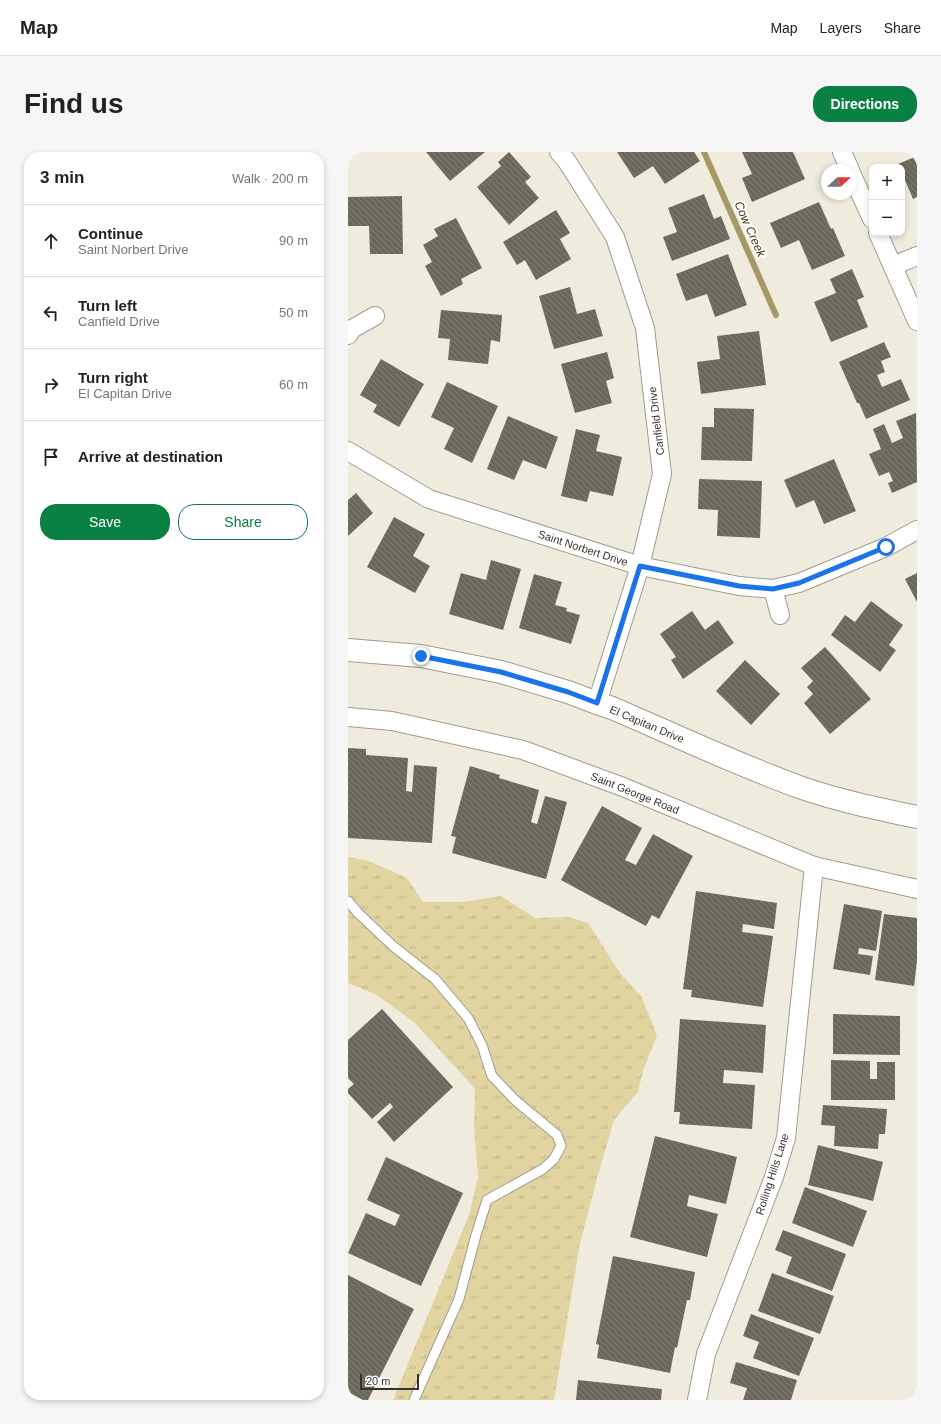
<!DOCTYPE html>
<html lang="en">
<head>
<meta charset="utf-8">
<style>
	:root { --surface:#fff; --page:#f6f6f6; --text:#222; --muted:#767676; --line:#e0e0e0; --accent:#0b8043 }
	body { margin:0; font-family:Helvetica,sans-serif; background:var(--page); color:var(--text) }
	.controls { position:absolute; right:12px; top:12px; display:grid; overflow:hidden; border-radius:8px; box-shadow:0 2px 6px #0003 }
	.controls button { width:36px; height:36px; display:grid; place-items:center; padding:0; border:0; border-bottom:1px solid var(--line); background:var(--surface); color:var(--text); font:20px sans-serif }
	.compass { position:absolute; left:473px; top:12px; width:36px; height:36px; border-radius:50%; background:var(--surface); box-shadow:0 2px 6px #0003; rotate:68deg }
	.scale { position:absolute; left:12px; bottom:10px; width:59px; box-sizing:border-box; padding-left:4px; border:2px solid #33322c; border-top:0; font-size:11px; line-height:14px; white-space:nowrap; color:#33322c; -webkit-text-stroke:3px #fff; paint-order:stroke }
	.stop { position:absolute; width:12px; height:12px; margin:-9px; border:3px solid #1a73e8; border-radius:50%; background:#fff }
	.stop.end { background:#1a73e8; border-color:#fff; box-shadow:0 1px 4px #0008 }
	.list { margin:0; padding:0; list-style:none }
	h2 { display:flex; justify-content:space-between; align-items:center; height:52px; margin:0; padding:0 16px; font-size:17px }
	h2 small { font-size:13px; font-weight:400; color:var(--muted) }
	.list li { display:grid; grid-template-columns:26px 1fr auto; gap:12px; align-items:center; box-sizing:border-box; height:72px; padding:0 16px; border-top:1px solid var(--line) }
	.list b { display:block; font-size:15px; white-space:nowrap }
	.list p { margin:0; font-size:13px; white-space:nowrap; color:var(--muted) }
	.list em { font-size:13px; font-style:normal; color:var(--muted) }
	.actions { display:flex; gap:8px; padding:12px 16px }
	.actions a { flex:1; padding:9px 0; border:1px solid var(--accent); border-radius:16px; text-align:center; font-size:14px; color:var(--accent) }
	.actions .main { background:var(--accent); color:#fff }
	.icon { flex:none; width:22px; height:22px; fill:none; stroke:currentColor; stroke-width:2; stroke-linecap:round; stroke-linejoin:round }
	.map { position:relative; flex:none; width:569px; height:1248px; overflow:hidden; border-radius:16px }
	header { display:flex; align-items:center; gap:24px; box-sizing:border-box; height:56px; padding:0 20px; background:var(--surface); border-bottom:1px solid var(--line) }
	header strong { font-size:19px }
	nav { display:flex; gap:22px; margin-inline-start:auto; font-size:14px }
	.intro { display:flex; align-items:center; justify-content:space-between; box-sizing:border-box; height:96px; padding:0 24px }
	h1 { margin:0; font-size:28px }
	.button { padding:10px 18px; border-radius:16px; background:var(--accent); color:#fff; font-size:14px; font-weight:700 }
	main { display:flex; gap:24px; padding:0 24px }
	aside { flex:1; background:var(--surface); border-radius:16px; box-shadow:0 2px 6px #0003 }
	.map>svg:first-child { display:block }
	.grass { fill:url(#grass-tufts) }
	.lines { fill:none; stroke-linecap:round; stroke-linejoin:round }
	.stream { stroke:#a69966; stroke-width:6 }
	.building { fill:url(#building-back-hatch) }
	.service-casing { stroke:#9f9c8d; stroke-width:11 }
	.minor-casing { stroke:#9f9c8d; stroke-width:20 }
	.tertiary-casing { stroke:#9f9c8d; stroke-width:24 }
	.service { stroke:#fff; stroke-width:9 }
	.minor { stroke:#fff; stroke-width:18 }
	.tertiary { stroke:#fff; stroke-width:22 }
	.route { stroke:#1a73e8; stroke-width:5 }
	.labels { text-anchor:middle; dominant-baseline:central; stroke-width:4; stroke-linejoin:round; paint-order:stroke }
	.street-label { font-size:11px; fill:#33322c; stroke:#fff }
	.water-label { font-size:12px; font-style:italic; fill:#3c3206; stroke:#fff }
</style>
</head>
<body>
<header>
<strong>Map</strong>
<nav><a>Map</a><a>Layers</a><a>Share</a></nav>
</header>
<div class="intro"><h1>Find us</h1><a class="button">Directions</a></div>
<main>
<aside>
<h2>3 min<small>Walk · 200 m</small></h2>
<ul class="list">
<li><svg class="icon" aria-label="ahead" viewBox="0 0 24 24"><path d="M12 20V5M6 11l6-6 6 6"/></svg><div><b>Continue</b><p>Saint Norbert Drive</p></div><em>90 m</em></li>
<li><svg class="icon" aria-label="left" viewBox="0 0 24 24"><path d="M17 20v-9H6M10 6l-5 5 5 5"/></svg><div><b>Turn left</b><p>Canfield Drive</p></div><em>50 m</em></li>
<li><svg class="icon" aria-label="right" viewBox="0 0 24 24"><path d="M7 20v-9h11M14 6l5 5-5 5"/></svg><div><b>Turn right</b><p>El Capitan Drive</p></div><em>60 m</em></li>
<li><svg class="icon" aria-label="arrive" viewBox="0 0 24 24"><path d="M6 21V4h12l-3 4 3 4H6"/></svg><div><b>Arrive at destination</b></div></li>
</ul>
<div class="actions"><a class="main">Save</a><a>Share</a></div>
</aside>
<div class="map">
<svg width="569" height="1248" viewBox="0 0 569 1248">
	<defs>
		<pattern id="grass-tufts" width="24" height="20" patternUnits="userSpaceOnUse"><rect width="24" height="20" fill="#e1d4a0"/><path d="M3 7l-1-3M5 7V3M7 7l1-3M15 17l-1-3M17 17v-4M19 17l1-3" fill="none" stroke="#c2b68a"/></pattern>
		<pattern id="building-back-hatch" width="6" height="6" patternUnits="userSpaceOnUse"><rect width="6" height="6" fill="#6b685b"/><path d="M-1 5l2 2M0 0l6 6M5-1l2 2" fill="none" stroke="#817e74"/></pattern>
	</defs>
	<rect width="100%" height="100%" fill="#f0ecdd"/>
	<path class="grass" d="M0,705L21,709L59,726L75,750H114L153,744L187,766L220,765L240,771L272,821L293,844L309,883L295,919L290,940L266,968L250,1023L232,1091L206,1248H45L121,1063L130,1025L126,973L127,937L67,871L29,843L0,831Z"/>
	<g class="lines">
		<path class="stream" d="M356,0L428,163"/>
	</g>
	<g class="building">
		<path d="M78,0H137L102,29Z"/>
		<path d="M161,0L183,25L177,30L191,46L161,73L129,35L153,14L150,10Z"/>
		<path d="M269,0H346L352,9L317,32L305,14L286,26Z"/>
		<path d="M394,0H445L457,27L404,50L394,26L404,22Z"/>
		<path d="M569,4V45L565,47L554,21V15H551L550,12Z"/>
		<path d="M356,42L366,67L373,64L382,87L324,109L315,85L329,80L320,56Z"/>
		<path d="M54,44L55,102H22L21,74H0V45Z"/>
		<path d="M471,50L483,77L485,76L497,104L464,118L451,88L433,96L422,71Z"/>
		<path d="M208,58L222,81L212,87L223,107L188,128L177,108L169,113L155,90Z"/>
		<path d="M108,66L134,116L113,127L115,132L93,144L77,114L84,110L75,93L90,84L86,77Z"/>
		<path d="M380,102L399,153L367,165L359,142L338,149L328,122Z"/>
		<path d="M504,117L516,145L509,148L520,175L483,190L466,150L488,141L482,127Z"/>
		<path d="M222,135L229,162L247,157L255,184L206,197L191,144Z"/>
		<path d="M93,158L154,163L152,190L143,188L140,212L100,208L102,187L90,186Z"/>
		<path d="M411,179L418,233L353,242L349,210L372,207L369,184Z"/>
		<path d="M536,190L543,205L533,209L537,220L529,223L534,235L553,227L562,248L518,267L511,251H509L491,210Z"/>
		<path d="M259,200L266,226L258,229L264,251L227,261L213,212Z"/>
		<path d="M33,207L76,232L51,275L25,260L29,253L12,243Z"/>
		<path d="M99,230L150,254L124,311L96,297L106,276L83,265Z"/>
		<path d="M366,256L406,257L404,309L353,308L354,275H366Z"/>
		<path d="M568,261L569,330L544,341L540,331L545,329L541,320L531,324L521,302L533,297L525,277L536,272L544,291L555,286L548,269Z"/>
		<path d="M160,264L210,285L198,317L175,308L166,328L139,317Z"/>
		<path d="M228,277L252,283L248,299L274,305L265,344L242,339L239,350L213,344Z"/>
		<path d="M486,307L508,359L476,372L466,348L448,356L436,328Z"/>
		<path d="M351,327L414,329L412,386L369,384L370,358L350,357Z"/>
		<path d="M8,341L25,361L0,384V348Z"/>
		<path d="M46,365L77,382L65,404L82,414L67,441L19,415Z"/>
		<path d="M143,408L173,417L155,478L101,462L113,421L138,428Z"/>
		<path d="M569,421V450L557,427Z"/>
		<path d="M186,422L214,430L207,453L219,456L218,459L232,463L223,492L171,476Z"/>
		<path d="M523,449L555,473L541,493L548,498L532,520L483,483L497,463L507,470Z"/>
		<path d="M344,459L357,478L370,468L386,491L335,527L323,508L328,505L312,482Z"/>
		<path d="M477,495L523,547L482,582L456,551L465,542L459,535L465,529L453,516Z"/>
		<path d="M397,508L432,542L403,573L368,539Z"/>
		<path d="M0,596L18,597V603L60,606L58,639L64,640L66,613L89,615L84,691L0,686Z"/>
		<path d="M122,614L152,623L151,626L191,638L183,670L189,672L197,644L219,650L198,727L104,701L108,685L103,684Z"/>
		<path d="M254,654L294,676L277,708L288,713L305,682L345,704L311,767L304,763L298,774L213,728Z"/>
		<path d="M348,739L429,751L426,777L395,772L394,780L425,784L415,855L343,845L344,838L335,837Z"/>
		<path d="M496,752L534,759L528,799L511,796L510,802L525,804L522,823L485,817Z"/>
		<path d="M536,762L569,766V809L566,834L527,828Z"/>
		<path d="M34,857L105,935L46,990L29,970L45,955L42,951L24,967L0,941V937L6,932L0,926V888Z"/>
		<path d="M485,862L552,864V903L485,902Z"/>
		<path d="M332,867L418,873L415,921L376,918L375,931L407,933L404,977L331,972L332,960H326Z"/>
		<path d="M483,908L522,909V927H529V910H547V948H483Z"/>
		<path d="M475,953L539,957L537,982H531L530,997L486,994L487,974L473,973Z"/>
		<path d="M307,984L389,1005L378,1052L341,1043L339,1054L370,1062L359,1105L282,1085Z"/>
		<path d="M470,993L535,1010L525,1049L460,1033Z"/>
		<path d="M38,1005L115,1041L73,1134L0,1101L18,1061L47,1074L52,1063L19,1048Z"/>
		<path d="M457,1035L519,1059L505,1095L444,1071Z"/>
		<path d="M435,1078L498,1102L484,1139L438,1121L444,1105L427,1098Z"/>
		<path d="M265,1104L347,1120L342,1148H339L329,1196L327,1195L322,1221L249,1206L251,1193L248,1192Z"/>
		<path d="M424,1121L486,1144L472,1182L410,1159Z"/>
		<path d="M0,1123L66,1157L20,1248H15L0,1240Z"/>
		<path d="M403,1162L466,1186L451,1224L405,1206L411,1190L395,1184Z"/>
		<path d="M388,1210L449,1228L443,1248H395L399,1236L382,1231Z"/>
		<path d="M230,1228L314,1237L313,1248H228Z"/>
	</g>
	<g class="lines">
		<defs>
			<path id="service" d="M0,749L10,761L45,794L87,827L120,866L134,893L144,924L168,949L209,983L213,994L206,1007L195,1017L139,1048L128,1083L111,1147L66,1248"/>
			<g id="minor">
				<path d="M211,0L218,8L267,85L297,176L314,322L292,414L249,551"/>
				<path d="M494,0L502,18"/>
				<path d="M503,21L524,67"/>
				<path d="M530,81L569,169"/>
				<path d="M545,114L569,104"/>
				<path d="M0,183L4,177L27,164"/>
				<path d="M0,299L81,347L292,414L391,434L425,437L451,431L538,395L569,378"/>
				<path d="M425,437L432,463"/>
				<path d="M0,565L44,569L175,598L275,635L466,714L569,737"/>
				<path d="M349,1248L358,1202L426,1025L438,986L466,714"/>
			</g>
			<path id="tertiary" d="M0,498L73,504L153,520L220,540L249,551L264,556C327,583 390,613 454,636C492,649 531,657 569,665"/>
		</defs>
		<use href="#service" class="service-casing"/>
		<use href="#minor" class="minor-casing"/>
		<use href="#tertiary" class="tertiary-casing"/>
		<use href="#service" class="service"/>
		<use href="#minor" class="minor"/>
		<use href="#tertiary" class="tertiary"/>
	</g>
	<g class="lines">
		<path class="route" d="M73,504L153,520L220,540L249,551L292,414L391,434L425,437L451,431L538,395"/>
	</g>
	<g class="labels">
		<g class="street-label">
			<text transform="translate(308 269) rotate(-97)">Canfield Drive</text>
			<text transform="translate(235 396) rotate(18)">Saint Norbert Drive</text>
			<text transform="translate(299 572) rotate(23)">El Capitan Drive</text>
			<text transform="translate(287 641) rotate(22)">Saint George Road</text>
			<text transform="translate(424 1022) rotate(-72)">Rolling Hills Lane</text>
		</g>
		<g class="water-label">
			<text transform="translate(402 77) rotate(66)">Cow Creek</text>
		</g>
	</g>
</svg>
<div class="controls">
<button>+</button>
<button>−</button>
</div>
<svg class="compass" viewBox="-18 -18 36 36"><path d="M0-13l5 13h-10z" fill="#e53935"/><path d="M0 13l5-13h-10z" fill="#767676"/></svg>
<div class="scale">20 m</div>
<div class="stop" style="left:538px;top:395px"></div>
<div class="stop end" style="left:73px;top:504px"></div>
</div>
</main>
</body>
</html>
